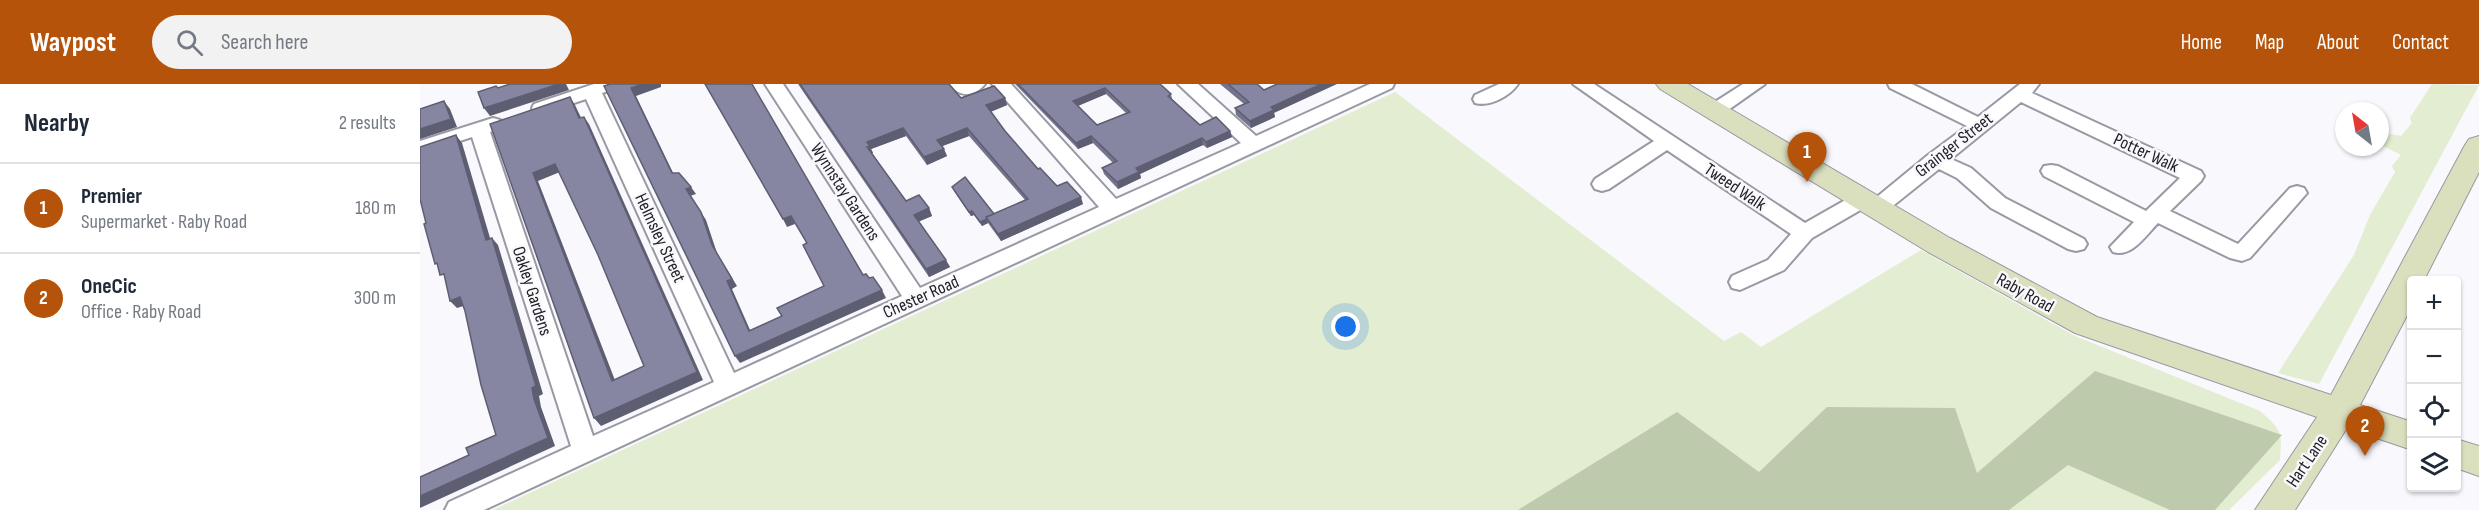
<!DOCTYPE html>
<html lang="en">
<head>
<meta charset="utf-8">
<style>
	:root { --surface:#fff; --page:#f2f2f3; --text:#1f2937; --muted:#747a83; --line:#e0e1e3; --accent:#b45309 }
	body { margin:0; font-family:"Sofia Sans Condensed",sans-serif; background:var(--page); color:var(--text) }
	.controls { position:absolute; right:18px; bottom:18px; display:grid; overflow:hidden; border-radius:6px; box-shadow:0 2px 4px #0004 }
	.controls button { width:54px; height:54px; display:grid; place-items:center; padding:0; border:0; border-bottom:2px solid var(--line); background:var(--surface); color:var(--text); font:30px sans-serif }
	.compass { position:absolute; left:1915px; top:18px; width:54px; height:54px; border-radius:50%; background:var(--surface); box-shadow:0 2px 4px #0004; rotate:329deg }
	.you { position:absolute; left:926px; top:243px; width:21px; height:21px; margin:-15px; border:4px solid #fff; border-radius:50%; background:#1a73e8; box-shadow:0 0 0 9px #1a73e833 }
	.badge { display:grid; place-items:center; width:39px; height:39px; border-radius:50%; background:var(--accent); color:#fff; font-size:20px; font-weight:700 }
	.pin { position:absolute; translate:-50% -50px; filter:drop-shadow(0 2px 3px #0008) }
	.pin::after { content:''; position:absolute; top:32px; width:21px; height:18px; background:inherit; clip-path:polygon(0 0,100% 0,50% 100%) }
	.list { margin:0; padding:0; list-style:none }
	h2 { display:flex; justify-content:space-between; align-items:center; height:78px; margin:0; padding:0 24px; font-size:26px }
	h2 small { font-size:20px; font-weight:400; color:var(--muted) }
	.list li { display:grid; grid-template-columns:39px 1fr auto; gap:18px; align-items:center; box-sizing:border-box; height:90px; padding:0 24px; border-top:2px solid var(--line) }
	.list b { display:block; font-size:22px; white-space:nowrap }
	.list p { margin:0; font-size:20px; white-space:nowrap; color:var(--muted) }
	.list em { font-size:20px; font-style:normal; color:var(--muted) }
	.icon { flex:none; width:33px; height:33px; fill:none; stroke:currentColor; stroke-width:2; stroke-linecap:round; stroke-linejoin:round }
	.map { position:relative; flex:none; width:2059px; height:426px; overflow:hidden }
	header { display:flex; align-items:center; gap:36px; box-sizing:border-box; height:84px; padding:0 30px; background:var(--accent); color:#fff }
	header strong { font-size:28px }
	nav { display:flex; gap:33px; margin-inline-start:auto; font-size:21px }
	.search { width:420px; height:54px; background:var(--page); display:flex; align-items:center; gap:15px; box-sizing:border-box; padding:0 21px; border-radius:33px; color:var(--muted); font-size:22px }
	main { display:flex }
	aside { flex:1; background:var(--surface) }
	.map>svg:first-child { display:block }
	.green { fill:#e2edd1 }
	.forest { fill:#becaac }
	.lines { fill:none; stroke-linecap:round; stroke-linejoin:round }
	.street-casing { stroke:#9999a4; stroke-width:4 }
	.secondary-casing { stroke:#9999a4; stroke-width:2 }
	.street { fill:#fff; fill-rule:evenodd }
	.secondary { fill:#dadfbe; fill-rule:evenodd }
	.wall { fill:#73738c; fill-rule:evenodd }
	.shaded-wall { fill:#5e5e72 }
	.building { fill:#8686a3; stroke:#5e5e72; stroke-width:1.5; fill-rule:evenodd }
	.labels { text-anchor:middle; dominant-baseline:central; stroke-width:5; stroke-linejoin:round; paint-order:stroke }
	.street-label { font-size:18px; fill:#222226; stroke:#f8f8fd }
</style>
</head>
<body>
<header>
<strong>Waypost</strong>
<div class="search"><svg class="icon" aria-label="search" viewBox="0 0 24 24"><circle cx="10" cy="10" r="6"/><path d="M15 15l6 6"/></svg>Search here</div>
<nav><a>Home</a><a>Map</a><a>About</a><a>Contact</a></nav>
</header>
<main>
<aside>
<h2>Nearby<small>2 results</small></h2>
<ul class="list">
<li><span class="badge">1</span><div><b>Premier</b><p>Supermarket · Raby Road</p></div><em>180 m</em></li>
<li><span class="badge">2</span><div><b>OneCic</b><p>Office · Raby Road</p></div><em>300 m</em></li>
</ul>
</aside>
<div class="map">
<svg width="2059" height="426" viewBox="0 0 2059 426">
	<rect width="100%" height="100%" fill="#f8f8fd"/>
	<g class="green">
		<path d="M2012,0L2059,1L1899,300L1858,289L1934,171L1950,131L1975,88L1972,82L1981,71L1961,61L1970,50L1981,52L1992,39L1990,34Z"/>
		<path d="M975,8L1304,257L1321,248L1341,263L1501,166L1655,252L1840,327C1862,347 1862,346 1860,376L1809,426H73Z"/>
	</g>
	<path class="forest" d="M1675,287L1862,351L1795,426H1750L1648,381L1589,426H1098L1257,328L1339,388L1407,323L1535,324L1557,389Z"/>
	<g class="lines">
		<defs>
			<g id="street">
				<path d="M174,0H201L199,4L182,9L314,289L482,212L345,0H363L500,204L679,123L572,0H591L696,115L821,59L758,0H778L836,52L950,0H974L972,4L64,426H25L29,418L151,362L52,53L0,70V57L73,34L80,36L83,40L80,44L70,48L173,352L294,298L166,15L121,30L114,28L112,24L114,20Z"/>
				<path d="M530,0H565C555,13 539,14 530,0Z"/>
				<path d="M1079,0H1098C1090,12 1070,23 1055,19L1053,15L1055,11Z"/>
				<path d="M1153,0H1174L1385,139L1436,110L1443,108L1450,110L1453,115L1452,117L1508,71L1547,42L1470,4L1468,0H1492L1558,33L1600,0H1619L1612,9L1781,87L1784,92L1781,97L1750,127L1818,160L1870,104L1877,102L1884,104L1887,109L1830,174L1822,177L1810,174L1738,139C1726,151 1712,174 1693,168L1690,163L1714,138L1624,92L1621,87L1624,82L1631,81L1638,82L1726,127L1760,94L1601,18L1531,75L1551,84L1585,114L1664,155L1667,160L1664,165L1656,167L1648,165L1571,124L1537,94L1519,85L1464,129L1457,131L1450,129L1447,124L1449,121L1392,154L1364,186L1320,206L1312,204L1309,198L1312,192L1348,176L1371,150L1247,66L1189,105L1182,107L1175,105L1172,100L1175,95L1234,57Z"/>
				<path d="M1323,0H1345L1301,31H1287L1285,27L1287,23Z"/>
			</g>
			<g id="secondary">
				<path d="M1236,0H1268L1530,154L1677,233L1911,311L2045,61L2049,55L2059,52V88L2004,196H1992V222L1940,321L1992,338V366L1927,344L1875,426H1835L1897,333L1655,249L1508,168L1240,5Z"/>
				<path d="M2036,355L2059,362V392L2036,384Z"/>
			</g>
		</defs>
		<use href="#street" class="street-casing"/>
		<use href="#secondary" class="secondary-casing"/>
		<use href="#street" class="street"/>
		<use href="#secondary" class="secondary"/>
	</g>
	<g class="wall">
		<path d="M378,0H529L541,14H585L587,21L570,28L585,47L618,85L637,102L663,120L581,157L568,139L562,142L554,131L551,132L534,107L532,103L574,130L605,116L549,52L522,62L527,72L507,81L486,52L451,65L453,69H452L486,117L509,124L512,132L499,137L530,183L509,193Z"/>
		<path d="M595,0H740L751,10L752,15L780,41L810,47L812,53L787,64L783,61L755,73L720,90L721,94L698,105L684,90L682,84L693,79L673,59L658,65ZM686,10L706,29L677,41L658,22Z"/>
		<path d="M800,0H837L854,29L855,33L831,44L816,31L815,24L824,20Z"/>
	</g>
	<g class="shaded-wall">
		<path d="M139,0H146L149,6L70,32L64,24Z"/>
		<path d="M223,0H241V3L216,12L257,97L252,89L211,4Z"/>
		<path d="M901,0H917L854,29L855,33L831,44L830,37L851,23Z"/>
		<path d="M685,4L686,10L655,23L653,17Z"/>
		<path d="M150,13L155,21L165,42L159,34Z"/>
		<path d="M585,14L587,21L568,29L566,21Z"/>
		<path d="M24,17L30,25L37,43L0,55V45Z"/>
		<path d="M164,33L169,40L283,296L181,342L174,334L277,288Z"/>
		<path d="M483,44L486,52L451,65L453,69L450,70L447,63V58Z"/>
		<path d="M547,44L549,52L520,63L517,56Z"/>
		<path d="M810,47L812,53L787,64L786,58Z"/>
		<path d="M36,51L42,59L73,164L66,156Z"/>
		<path d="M671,52L673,59L658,65L656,59Z"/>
		<path d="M782,54L783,61L720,90L721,94L698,105L697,98L716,84Z"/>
		<path d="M524,65L527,72L507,81L504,73Z"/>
		<path d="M135,80L140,88L118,97L198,304L192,297L113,89Z"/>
		<path d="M271,103L276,110L270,112L266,105Z"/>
		<path d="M661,113L663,120L581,157L578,150Z"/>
		<path d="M509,124L512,132L498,138L494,131Z"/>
		<path d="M552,127L554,131L551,132L549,128Z"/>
		<path d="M281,128L286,136L297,169L317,202L312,205L334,255L329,247L307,197L292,161Z"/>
		<path d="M371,132L375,140L367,143L363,135Z"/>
		<path d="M566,135L568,139L562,142L560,138Z"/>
		<path d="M72,154L78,161L123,310L119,312L121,323L135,362L0,424V412L128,354L114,315Z"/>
		<path d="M526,176L530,183L509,193L506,185Z"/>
		<path d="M462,206L466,214L320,279L315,272Z"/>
		<path d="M40,213L47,221L37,224L30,217Z"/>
	</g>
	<g class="building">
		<path d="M90,0H139L64,24L58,8L76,2L78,4Z"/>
		<path d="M190,0H223L211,4L252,89H259L271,103L266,105L281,128L292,161L312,195L307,197L329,247L362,232L357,224L404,202L383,161L387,159L371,132L363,135L285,0H332L443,191L446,190L449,194L453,193L462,206L315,272L184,2Z"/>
		<path d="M380,0H529L541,14L574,2L585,14L566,21L585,47L618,85L620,84L637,102L647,98L661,113L578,150L566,133L608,115L547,44L517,56L524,65L504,73L483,44L447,58L450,62L447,63L486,117L499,111L509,124L494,131L526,176L506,185Z"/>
		<path d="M598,0H740L751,10L748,12L780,41L796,33L810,47L786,58L782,54L754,67L716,84L719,88L697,98L682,84L697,77L671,52L656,59ZM685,4L710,28L677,41L653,17Z"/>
		<path d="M808,0H837L844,6L857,0H901L851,23L854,26L830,37L815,24L829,18Z"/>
		<path d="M150,13L159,34L164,33L277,288L174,334L70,40ZM135,80L178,171L224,282L192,297L113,89Z"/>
		<path d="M24,17L31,35L0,45V25Z"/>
		<path d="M36,51L66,156L72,154L116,302L112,304L114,315L128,354L0,412V393L49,371L46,364L76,351L61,301L45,227L40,213L30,217L24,190L20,191L17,179L15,180L4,140L6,139L0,115V63Z"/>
		<path d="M545,93L574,130L566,133L567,135L560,138L552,127L549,128L532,103Z"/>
	</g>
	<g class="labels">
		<g class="street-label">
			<text transform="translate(1534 61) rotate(-38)">Grainger Street</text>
			<text transform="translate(1726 69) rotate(25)">Potter Walk</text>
			<text transform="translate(1315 103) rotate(34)">Tweed Walk</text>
			<text transform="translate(425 108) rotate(57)">Wynnstay Gardens</text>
			<text transform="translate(240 154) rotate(65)">Helmsley Street</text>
			<text transform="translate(112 207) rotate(72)">Oakley Gardens</text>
			<text transform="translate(1605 209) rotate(29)">Raby Road</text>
			<text transform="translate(501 213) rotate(-24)">Chester Road</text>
			<text transform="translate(1887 377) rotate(-56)">Hart Lane</text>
		</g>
	</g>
</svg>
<div class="controls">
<button>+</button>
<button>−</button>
<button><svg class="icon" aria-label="locate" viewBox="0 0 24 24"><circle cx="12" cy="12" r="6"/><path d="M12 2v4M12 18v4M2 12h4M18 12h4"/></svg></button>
<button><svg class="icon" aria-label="layers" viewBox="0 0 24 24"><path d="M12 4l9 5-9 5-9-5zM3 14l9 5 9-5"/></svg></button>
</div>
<svg class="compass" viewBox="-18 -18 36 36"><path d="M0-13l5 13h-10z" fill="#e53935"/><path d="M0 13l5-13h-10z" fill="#747a83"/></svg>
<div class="you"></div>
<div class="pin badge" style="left:1387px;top:98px">1</div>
<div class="pin badge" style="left:1945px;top:372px">2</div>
</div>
</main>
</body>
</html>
